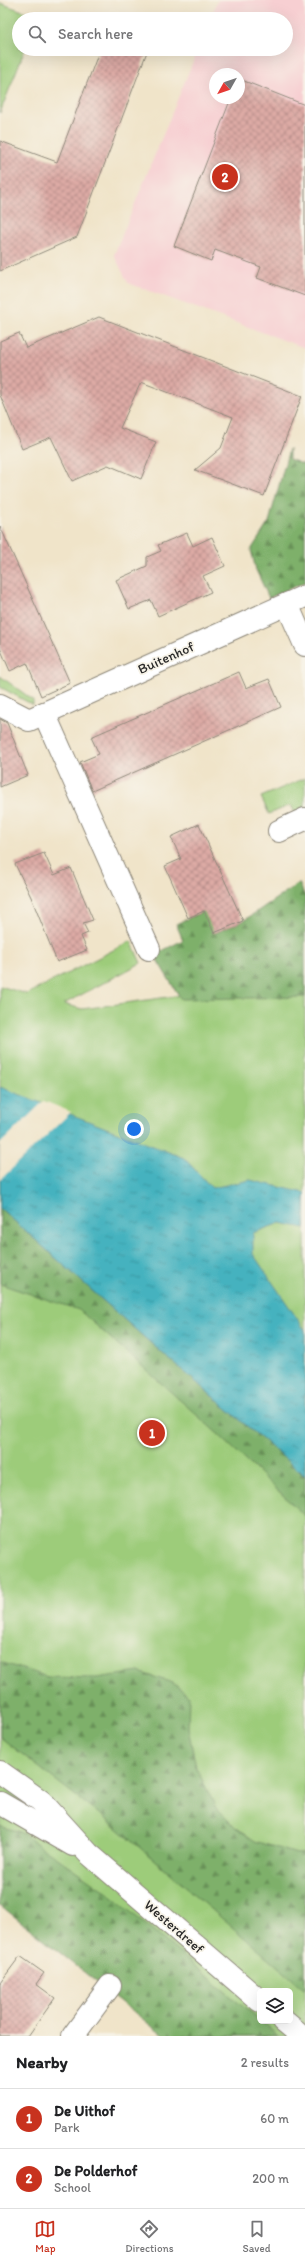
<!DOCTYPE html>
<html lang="en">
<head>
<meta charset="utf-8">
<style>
	:root { --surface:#fff; --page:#f6f6f6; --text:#202124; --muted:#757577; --line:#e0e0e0; --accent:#c8321e }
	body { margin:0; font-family:Itim,sans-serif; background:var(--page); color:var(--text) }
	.controls { position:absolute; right:12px; bottom:12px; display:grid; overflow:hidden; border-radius:6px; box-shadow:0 4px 16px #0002 }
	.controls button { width:36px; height:36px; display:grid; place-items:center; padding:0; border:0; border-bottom:1px solid var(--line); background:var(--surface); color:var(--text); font:20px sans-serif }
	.compass { position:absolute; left:209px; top:68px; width:36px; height:36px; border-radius:50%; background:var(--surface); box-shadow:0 4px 16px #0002; rotate:230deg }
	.you { position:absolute; left:134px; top:1129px; width:14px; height:14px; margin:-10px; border:3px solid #fff; border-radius:50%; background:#1a73e8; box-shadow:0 0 0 6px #1a73e833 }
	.badge { display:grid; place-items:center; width:26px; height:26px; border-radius:50%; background:var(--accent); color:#fff; font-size:13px; font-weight:700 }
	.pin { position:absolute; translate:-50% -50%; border:2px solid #fff; box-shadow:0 1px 4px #0006 }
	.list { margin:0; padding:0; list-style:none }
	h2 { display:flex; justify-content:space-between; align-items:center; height:52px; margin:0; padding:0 16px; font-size:17px }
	h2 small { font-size:13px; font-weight:400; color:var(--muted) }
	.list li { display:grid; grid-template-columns:26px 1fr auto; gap:12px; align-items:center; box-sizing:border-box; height:60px; padding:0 16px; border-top:1px solid var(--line) }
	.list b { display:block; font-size:15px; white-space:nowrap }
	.list p { margin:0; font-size:13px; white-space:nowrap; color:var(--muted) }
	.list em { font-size:13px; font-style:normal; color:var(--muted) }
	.icon { flex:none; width:22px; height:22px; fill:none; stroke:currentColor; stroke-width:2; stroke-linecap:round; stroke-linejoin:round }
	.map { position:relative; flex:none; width:305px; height:2036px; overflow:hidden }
	.search { position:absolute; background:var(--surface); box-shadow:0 4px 16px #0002; left:12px; right:12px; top:12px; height:44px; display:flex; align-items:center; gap:10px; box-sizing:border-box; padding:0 14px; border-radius:22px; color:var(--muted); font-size:15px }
	.sheet { height:172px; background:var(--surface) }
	nav { display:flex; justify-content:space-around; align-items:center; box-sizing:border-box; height:56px; border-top:1px solid var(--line); background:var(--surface); font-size:11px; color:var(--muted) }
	nav a { display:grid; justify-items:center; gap:2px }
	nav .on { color:var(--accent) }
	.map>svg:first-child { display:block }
	.built { fill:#f7cfd2; fill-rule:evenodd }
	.green { fill:#9dcc7a; stroke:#647c52; fill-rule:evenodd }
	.forest { fill:url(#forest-firs); stroke:#546e4a }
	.water { fill:url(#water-ripples); stroke:#386e75 }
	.pier { fill:#f0e4c9 }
	.building { fill:url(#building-cross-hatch) }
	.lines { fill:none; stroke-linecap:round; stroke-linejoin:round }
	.street-casing { stroke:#8e887a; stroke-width:24 }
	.secondary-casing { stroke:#8e887a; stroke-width:24 }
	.street { stroke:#fff; stroke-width:22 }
	.secondary { stroke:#fff; stroke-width:22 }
	.labels { text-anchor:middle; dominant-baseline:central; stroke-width:3.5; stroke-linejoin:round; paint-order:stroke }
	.street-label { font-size:14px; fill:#2b2b2b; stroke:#f7f3e8 }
</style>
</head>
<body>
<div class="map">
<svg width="305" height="2036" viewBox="0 0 305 2036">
	<defs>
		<pattern id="forest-firs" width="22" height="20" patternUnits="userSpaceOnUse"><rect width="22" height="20" fill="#7eb06a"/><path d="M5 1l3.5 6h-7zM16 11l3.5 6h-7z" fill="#678f57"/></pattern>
		<pattern id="water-ripples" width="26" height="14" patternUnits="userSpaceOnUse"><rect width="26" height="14" fill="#44b2bf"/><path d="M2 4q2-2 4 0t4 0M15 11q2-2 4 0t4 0" fill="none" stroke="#39919b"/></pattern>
		<pattern id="building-cross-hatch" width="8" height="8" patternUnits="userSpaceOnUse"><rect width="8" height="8" fill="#ddaaa5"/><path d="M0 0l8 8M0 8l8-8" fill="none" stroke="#b38b87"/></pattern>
	</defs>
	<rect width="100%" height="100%" fill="#f7f3e8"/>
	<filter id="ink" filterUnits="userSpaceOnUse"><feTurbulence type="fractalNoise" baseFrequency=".025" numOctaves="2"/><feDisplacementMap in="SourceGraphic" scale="8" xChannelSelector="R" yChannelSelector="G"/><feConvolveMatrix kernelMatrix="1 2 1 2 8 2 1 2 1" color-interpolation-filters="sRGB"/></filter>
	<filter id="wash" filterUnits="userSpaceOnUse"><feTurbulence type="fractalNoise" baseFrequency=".012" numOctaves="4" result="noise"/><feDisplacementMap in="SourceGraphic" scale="16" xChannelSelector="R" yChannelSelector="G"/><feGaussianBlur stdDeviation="0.9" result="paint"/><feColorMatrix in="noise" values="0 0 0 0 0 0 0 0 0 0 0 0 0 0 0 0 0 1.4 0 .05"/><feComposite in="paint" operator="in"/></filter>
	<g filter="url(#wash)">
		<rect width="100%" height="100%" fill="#f0e4c9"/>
		<path class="built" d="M218,0H305V348L128,283L114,255L198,49H286V19H210ZM215,74H239V98H215Z"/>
		<g class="green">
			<path d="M0,3L37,16L36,19H19V49H25L0,113Z"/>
			<path d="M0,676L33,700V705L0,687Z"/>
			<path d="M305,778V808L295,813L291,805L269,814L261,797Z"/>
			<path d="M131,941L141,963L64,1004L82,1009L298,979L305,975V2036H202L0,1858V986L27,994ZM260,1991H290V2021H260Z"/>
		</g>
		<g class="forest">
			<path d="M289,449V459L305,465V582L269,598L256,570L251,550L269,522Z"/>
			<path d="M299,883L305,896V997L181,999L154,955L183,940L176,924L208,909L215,933L243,921Z"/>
			<path d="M0,1208L146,1339L305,1476V1516L218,1434L79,1310L0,1284Z"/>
			<path d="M0,1662L48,1677L96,1678L139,1672L173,1683L189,1696L188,1728L196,1767L216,1808L234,1826L255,1841L297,1854L305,1853V1990L116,1827L0,1737Z"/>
			<path d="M0,1826L20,1832L108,1893L278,2036H164L0,1905Z"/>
		</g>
		<path class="water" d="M0,1087L184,1158L212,1188L250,1180L305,1193V1228L280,1223L253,1233V1254L305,1330V1476L146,1339L0,1208Z"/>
		<path class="pier" d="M44,1101L71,1112L0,1180V1144Z"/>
		<g id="blocks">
			<g class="building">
				<path d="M100,49H148L77,237L0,271V141L57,162Z"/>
				<path d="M239,79L305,105V296L257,278L261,267L215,250L211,261L174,246L231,98H239Z"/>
				<path d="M99,317L302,396L264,496L195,470L221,448L233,417L141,382L120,428L156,442L141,479L108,465L72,481L51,437L22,449L0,395V341L19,333L26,348Z"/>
				<path d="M0,526L70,683L41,696L27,663L10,671L0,648Z"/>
				<path d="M187,533L193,546L212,537L225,566L203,576L211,592L158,616L151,600L129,609L116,580L147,566V557L161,551L158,545Z"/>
				<path d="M239,672L246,688L269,679L281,707L92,791L80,762L99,754L91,737Z"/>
				<path d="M0,719L7,723L28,775L0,787Z"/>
				<path d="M199,824L243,921L214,933L204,911L188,918L165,866L181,859L171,837Z"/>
				<path d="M44,853L54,875L71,868L93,920L83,923L88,933L81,936L87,950L57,962L31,897L15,864Z"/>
				<path d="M20,1956L44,1973L36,1984L55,1998L28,2036H0V1983Z"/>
			</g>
		</g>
	</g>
	<g filter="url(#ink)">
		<use href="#blocks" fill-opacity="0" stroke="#8e887a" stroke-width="1"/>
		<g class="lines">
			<defs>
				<g id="street">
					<path d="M287,604L305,645"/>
					<path d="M0,705L29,720L305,596"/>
					<path d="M44,713L149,949"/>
					<path d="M279,831L305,819"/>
					<path d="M73,2036L110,1986"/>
				</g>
				<g id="secondary">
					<path d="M0,1772L41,1801L88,1853L260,2001"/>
					<path d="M0,1803L73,1845"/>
					<path d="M284,2021L302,2036"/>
				</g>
			</defs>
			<use href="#street" class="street-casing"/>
			<use href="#secondary" class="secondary-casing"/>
			<use href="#street" class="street"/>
			<use href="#secondary" class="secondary"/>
		</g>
	</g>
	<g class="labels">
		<g class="street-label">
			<text transform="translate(166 658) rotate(-24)">Buitenhof</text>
			<text transform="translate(174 1927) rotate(41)">Westerdreef</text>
		</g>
	</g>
</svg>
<div class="controls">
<button><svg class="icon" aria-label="layers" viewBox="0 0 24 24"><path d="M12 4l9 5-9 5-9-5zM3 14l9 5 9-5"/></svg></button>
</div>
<svg class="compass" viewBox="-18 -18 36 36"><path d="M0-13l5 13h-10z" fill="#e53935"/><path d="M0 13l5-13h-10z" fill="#757577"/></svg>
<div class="you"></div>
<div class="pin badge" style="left:152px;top:1433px">1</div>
<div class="pin badge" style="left:225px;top:177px">2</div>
<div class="search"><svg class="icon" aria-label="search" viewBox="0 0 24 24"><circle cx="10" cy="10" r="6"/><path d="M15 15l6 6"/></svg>Search here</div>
</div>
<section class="sheet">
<h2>Nearby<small>2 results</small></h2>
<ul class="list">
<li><span class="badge">1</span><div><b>De Uithof</b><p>Park</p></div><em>60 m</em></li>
<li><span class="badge">2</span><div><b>De Polderhof</b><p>School</p></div><em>200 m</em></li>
</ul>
</section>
<nav>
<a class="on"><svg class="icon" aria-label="map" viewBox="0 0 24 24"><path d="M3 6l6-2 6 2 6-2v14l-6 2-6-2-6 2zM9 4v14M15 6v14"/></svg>Map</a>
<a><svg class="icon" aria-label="directions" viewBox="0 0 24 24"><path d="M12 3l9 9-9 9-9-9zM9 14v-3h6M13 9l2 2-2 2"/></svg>Directions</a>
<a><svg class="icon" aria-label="saved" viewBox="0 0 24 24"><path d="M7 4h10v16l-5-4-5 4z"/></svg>Saved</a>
</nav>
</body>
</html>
